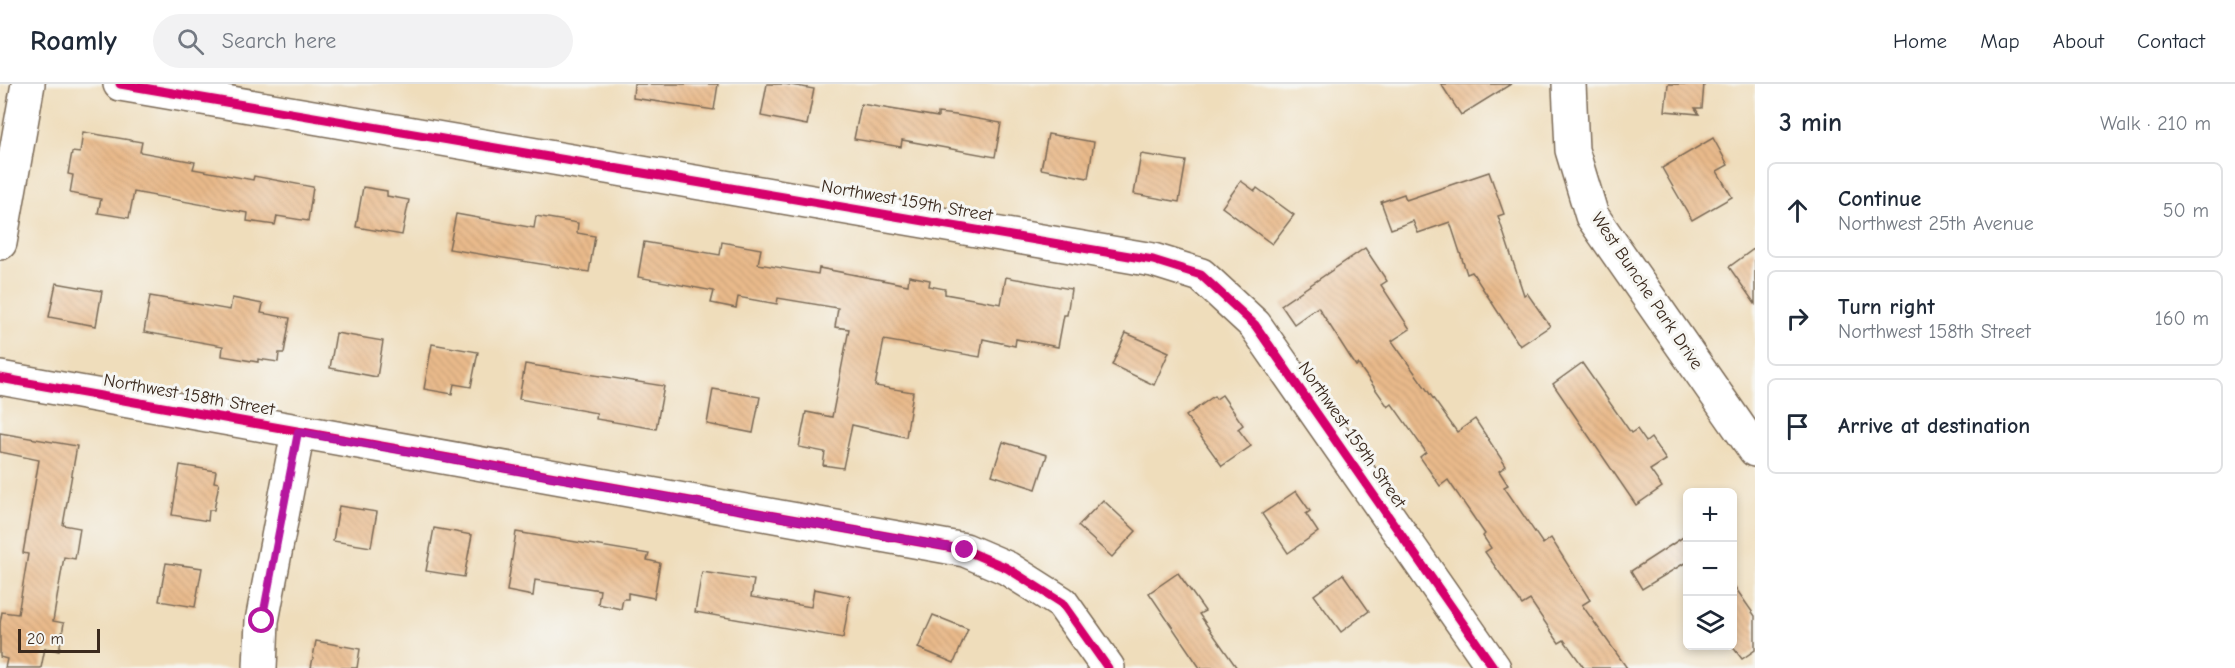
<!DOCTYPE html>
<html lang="en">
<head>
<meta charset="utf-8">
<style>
	:root { --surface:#fff; --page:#f2f2f3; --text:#1f2937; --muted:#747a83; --line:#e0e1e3 }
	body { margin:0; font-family:"Comic Neue",sans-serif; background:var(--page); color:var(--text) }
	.controls { position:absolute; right:18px; bottom:18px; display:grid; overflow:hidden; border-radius:9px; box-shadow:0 3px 9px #0003 }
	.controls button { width:54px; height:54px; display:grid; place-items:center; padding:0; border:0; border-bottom:2px solid var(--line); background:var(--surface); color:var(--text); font:30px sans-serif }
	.scale { position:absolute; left:18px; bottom:15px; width:82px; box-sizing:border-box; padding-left:6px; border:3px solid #3b2a1e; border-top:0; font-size:16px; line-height:21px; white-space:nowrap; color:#3b2a1e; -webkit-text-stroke:4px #f6f6f2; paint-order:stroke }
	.stop { position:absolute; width:18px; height:18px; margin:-14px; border:4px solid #b5179e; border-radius:50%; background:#fff }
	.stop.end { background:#b5179e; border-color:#fff; box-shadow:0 2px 6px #0008 }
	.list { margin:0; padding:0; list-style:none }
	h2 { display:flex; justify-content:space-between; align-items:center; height:78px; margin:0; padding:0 24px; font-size:26px }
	h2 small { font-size:20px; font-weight:400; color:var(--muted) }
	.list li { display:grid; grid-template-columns:39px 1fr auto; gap:18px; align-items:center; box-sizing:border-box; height:96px; margin:0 12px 12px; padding:0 12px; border:2px solid var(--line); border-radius:9px }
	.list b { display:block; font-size:22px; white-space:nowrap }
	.list p { margin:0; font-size:20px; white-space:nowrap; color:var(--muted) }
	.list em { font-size:20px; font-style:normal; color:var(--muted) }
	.icon { flex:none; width:33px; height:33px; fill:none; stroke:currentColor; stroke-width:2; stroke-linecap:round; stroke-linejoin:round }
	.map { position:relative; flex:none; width:1755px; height:584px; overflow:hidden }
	header { display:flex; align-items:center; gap:36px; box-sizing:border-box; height:84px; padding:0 30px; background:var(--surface); border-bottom:2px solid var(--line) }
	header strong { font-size:28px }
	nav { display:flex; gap:33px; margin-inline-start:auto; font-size:21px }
	.search { width:420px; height:54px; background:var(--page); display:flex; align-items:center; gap:15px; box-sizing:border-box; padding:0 21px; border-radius:33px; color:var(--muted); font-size:22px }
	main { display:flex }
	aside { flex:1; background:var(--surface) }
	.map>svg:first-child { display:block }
	.building { fill:url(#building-back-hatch) }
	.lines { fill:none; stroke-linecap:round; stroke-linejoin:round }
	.minor-casing { stroke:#7a6955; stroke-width:36 }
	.minor { stroke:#fff; stroke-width:33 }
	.cycleway-casing { stroke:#f6f6f2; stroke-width:13 }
	.cycleway { stroke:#d6006c; stroke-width:9 }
	.route { stroke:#b5179e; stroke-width:8 }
	.labels { text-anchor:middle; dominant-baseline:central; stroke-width:6; stroke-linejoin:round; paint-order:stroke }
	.street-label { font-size:18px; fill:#3b2a1e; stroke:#f6f6f2 }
</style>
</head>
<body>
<header>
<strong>Roamly</strong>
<div class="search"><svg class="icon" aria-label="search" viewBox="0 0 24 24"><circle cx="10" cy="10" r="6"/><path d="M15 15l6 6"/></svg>Search here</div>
<nav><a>Home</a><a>Map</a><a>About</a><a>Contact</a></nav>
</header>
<main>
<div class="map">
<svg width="1755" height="584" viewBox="0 0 1755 584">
	<defs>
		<pattern id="building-back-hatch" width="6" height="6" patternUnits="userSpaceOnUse" patternTransform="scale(1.5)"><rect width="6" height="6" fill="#e9ba8b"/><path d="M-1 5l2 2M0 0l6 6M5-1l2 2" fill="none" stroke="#c9a078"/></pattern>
	</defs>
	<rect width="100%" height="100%" fill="#f6f6f2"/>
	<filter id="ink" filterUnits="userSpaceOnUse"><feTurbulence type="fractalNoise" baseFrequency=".0167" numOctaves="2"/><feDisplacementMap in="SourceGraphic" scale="12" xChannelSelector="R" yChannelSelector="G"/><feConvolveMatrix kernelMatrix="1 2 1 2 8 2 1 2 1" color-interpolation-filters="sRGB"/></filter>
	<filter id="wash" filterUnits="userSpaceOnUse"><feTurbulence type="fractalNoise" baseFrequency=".008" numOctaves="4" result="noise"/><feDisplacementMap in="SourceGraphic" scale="24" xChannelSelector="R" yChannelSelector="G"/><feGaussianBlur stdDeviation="1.35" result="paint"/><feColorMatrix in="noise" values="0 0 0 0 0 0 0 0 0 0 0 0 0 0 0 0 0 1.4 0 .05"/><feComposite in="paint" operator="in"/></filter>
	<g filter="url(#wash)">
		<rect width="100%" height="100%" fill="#efddbb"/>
		<g id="blocks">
			<g class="building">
				<path d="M634,0H718L714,26L633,14Z"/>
				<path d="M767,0H785L814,5L807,41L761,32Z"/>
				<path d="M1441,0H1511L1461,31Z"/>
				<path d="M1668,0H1704L1702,24H1695L1699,30L1665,27Z"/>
				<path d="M861,20L938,33V29L956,31L1001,39L995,73L902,56L901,63L854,55Z"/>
				<path d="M83,48L142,58L140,68L195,78L193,85L253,96L254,92L313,103L308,137L277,132L275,141L247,137L248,129L134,108L129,134L98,129L101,115L70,109L73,91L68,90L72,68L80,69Z"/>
				<path d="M1048,50L1094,58L1088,94L1041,85Z"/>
				<path d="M1713,54L1728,81L1717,87L1732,113L1692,136L1662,84Z"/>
				<path d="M1141,70L1186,77L1179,118L1134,110Z"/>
				<path d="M1489,88L1504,130L1498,132L1524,211L1527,209L1550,242L1520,262L1472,188L1467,190L1450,138L1418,149L1413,137L1391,145L1381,118L1404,110L1406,116Z"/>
				<path d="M1241,97L1255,107L1257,104L1294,131L1272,160L1222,123Z"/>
				<path d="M363,103L387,107V112L409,116L402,151L356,143Z"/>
				<path d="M456,130L534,144L536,132L578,139L577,149L595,152L589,188L449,165Z"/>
				<path d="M644,158L720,171L722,158L761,165L758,180L818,190L819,184L908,201L909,192L930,196L929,202L945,205V210L1001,220L1006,193L1071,205L1067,231H1064L1058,263L1016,255L1015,262L983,255L980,273L884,256L875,302L913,308L906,353L852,341L843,384L823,381L825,368L799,363L806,328L832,333L849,245L835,243L838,224L778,214L777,220L738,213L736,224L711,219L714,207L638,193Z"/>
				<path d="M1365,164L1387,197L1381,201L1410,245L1392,257L1457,348L1475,335L1506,382L1499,387L1508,401L1504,403L1543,460L1551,454L1590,516L1582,521L1627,584H1584L1564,556L1559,559L1530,516L1522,521L1485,468L1491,464L1483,452L1485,450L1448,396L1440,402L1420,373L1426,368L1392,320L1388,323L1358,280L1356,282L1318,223L1294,240L1281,221Z"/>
				<path d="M1755,164V220L1729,183Z"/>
				<path d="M56,199L102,207L96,242L49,233Z"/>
				<path d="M150,212L230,226L232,214L263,220L261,229L290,234L284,269H279L278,278L258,275V278L222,272L223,262L144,248Z"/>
				<path d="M336,249L383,257L377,293L330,284Z"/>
				<path d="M1126,249L1169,268L1154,301L1112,281Z"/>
				<path d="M432,260L478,268L471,303L454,300L452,310L424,305Z"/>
				<path d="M1582,279L1631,349L1637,345L1646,358L1651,354L1666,376L1650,386L1662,403L1636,421L1553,300Z"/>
				<path d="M525,280L664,302L656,345L596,335L597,329L519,315Z"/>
				<path d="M713,305L760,313L753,349L707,340Z"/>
				<path d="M1222,311L1243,341L1238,345L1251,362L1222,382L1186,332L1214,312L1216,315Z"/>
				<path d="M0,349L77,362L63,441L80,444L75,475L64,473L53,537L64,539L59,567L45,564L41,584H5L7,575L0,573V539L2,528L18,530L28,470L23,469L39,376L0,368Z"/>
				<path d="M1003,358L1047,371L1036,405L992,391Z"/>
				<path d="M180,381L216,387L214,398L219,399L214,426H209L208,437L172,431Z"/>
				<path d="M1296,407L1310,427L1306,430L1318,448L1288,469L1262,430Z"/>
				<path d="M1103,416L1136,447L1112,473L1078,442Z"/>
				<path d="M339,422L377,428L371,463L333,457Z"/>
				<path d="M434,444L472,451L464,493L426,487Z"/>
				<path d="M516,448L649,470L647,476L660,479L654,514L628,509V515H623L621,525L598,520L600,506L535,496L533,512L507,507Z"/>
				<path d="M1688,450V477L1642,505L1631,487Z"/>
				<path d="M166,479L202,484L195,523L159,517Z"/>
				<path d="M702,488L754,496L751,513L811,523L814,505L850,512L843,554L695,528Z"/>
				<path d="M1178,489L1205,527L1199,530L1237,584H1200L1149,509Z"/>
				<path d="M1343,490L1369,527L1341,548L1314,511Z"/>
				<path d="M1732,499L1755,532V566L1742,575L1732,562Z"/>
				<path d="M933,531L968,545L954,579L918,564Z"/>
				<path d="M316,557L360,565L357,584H311Z"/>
			</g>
		</g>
	</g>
	<g filter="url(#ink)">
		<use href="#blocks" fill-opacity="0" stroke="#7a6955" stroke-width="1.5"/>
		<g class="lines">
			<defs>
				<g id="minor">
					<path d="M120,0L1153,176L1201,191L1255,241L1494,584"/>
					<path d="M1569,0L1572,66L1592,132L1755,366"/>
					<path d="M0,159L28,0"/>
					<path d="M0,294L965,466L1007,484L1062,519L1108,584"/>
					<path d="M260,584L262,537L298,348"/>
				</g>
			</defs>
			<use href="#minor" class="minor-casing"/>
			<use href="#minor" class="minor"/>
			<defs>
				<g id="cycleway">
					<path d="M120,0L1153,176L1201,191L1255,241L1494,584"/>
					<path d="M0,294L965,466L1007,484L1062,519L1108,584"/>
				</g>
			</defs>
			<use href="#cycleway" class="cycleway-casing"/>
			<use href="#cycleway" class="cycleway"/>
		</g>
	</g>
	<g class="lines" filter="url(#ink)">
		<path class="route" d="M262,537L298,348L965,466"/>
	</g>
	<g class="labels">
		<g class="street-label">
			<text transform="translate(907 117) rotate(10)">Northwest 159th Street</text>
			<text transform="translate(1647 207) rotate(56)">West Bunche Park Drive</text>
			<text transform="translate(189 311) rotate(10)">Northwest 158th Street</text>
			<text transform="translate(1352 351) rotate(55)">Northwest 159th Street</text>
		</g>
	</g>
</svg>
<div class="controls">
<button>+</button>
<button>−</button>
<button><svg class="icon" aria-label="layers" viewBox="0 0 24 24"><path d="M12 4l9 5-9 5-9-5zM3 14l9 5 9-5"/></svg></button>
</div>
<div class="scale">20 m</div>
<div class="stop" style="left:262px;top:537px"></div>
<div class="stop end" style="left:965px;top:466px"></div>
</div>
<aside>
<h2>3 min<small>Walk · 210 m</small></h2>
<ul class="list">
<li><svg class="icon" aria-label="ahead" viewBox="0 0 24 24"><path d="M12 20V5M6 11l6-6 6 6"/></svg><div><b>Continue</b><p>Northwest 25th Avenue</p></div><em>50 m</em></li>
<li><svg class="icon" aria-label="right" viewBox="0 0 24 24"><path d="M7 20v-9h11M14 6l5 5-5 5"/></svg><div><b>Turn right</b><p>Northwest 158th Street</p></div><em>160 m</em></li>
<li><svg class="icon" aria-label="arrive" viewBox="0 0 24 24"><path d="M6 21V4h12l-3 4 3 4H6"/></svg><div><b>Arrive at destination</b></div></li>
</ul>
</aside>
</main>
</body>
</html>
